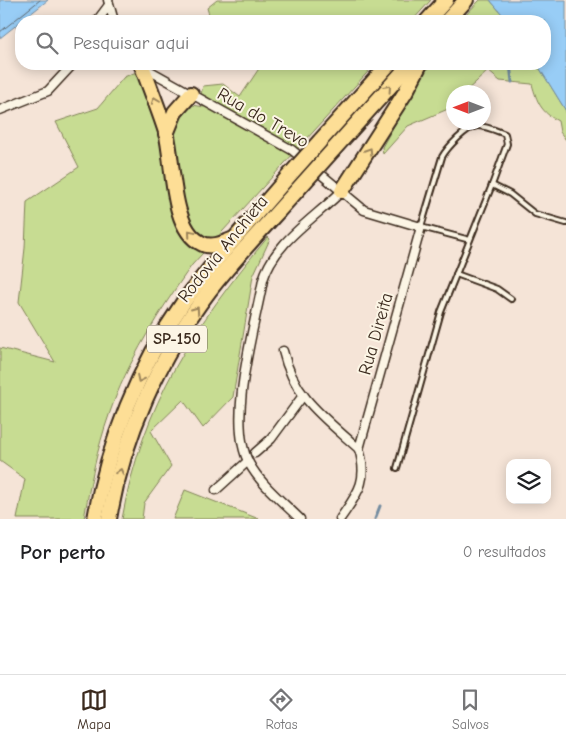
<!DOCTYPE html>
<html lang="pt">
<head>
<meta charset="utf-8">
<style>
	:root { --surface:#fff; --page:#f6f6f6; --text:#202124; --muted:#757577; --line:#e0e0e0; --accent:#3b2a1e }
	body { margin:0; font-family:"Comic Neue",sans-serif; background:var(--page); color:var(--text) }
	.controls { position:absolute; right:15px; bottom:15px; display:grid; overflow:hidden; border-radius:10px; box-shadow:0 2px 12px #0003 }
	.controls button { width:45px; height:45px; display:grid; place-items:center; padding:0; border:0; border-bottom:1px solid var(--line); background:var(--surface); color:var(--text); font:25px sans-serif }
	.compass { position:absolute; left:446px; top:85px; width:45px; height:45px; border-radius:50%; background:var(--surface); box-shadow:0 2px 12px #0003; rotate:270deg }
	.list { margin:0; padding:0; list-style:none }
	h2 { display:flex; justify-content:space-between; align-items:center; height:65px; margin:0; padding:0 20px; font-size:21px }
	h2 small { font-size:16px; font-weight:400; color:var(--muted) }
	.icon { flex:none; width:28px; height:28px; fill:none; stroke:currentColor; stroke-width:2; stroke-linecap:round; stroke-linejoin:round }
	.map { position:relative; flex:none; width:566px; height:519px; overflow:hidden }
	.search { position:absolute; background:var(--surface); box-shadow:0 2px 12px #0003; left:15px; right:15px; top:15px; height:55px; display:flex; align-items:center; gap:12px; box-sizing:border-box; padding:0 18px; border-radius:20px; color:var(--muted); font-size:19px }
	.sheet { height:155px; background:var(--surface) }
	nav { display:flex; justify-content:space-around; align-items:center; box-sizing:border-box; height:70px; border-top:1px solid var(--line); background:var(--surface); font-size:14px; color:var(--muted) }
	nav a { display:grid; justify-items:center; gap:2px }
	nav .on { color:var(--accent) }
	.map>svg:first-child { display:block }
	.green { fill:#c7dc92; stroke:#818358 }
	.water { fill:#98cdf6; stroke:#738ca0 }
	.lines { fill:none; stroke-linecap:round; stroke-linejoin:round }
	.shore { stroke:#606b74; stroke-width:1 }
	.stream { stroke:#738ca0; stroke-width:3 }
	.lane-casing { stroke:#3b2a1e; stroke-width:8 }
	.street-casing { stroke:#3b2a1e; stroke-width:11 }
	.highway-casing { stroke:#3b2a1e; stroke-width:18 }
	.lane { stroke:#fcf5e5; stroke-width:4 }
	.street { stroke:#fcf5e5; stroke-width:8 }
	.highway { stroke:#fdde96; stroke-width:14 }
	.highway-bridge-casing { stroke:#3b2a1e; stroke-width:18; stroke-linecap:butt }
	.highway-bridge { stroke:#fdde96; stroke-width:14 }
	.oneway { stroke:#9c845a }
	.labels { text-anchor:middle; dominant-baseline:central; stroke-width:4; stroke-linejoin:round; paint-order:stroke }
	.shield { fill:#fcf5e5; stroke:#75675a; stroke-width:1 }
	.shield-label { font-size:16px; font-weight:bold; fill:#3b2a1e }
	.street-label { font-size:18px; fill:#3b2a1e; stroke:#fcf5e5 }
</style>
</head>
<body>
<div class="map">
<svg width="566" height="519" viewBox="0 0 566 519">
	<rect width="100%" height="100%" fill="#f5e4d7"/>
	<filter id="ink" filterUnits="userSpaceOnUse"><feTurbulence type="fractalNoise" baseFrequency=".02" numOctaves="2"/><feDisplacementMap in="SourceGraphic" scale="10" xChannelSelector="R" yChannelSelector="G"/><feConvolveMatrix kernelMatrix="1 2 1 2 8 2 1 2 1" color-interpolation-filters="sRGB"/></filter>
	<g filter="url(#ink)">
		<g class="green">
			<path d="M217,0H431L412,21H211L207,8Z"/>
			<path d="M480,0H490L508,21H460Z"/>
			<path d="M258,64H375L192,265C160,310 127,362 109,415C97,449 90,484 84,519H17L25,479L0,461V348L55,362L19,302L25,248L27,202L79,167L56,122L98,108L124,77L139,71L158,134L173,133L176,124L193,105L204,107L209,98L201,94L203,86L223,84L240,97L260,67Z"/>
			<path d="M429,64H537L566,111V140L560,132L558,121C541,112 537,102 532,84L500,81L488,71L465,92H454L453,104L448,109L408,126L383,154L382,147Z"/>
			<path d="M268,237L270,239L253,276L233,397L203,428L183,400L151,431L171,466L144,503L142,519H122C143,403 194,326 268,237Z"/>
			<path d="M185,490L259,519H173Z"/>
		</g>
		<g class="water">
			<path d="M0,0H48L0,38Z"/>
			<path d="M490,0H566V111L537,64H545V21H508Z"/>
		</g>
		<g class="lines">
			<path class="shore" d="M0,32L40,0"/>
			<g class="stream">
				<path d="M510,64L512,82"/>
				<path d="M375,519L380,506"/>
			</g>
			<defs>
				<g id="lane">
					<path d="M492,185L510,194L535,214L566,223"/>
					<path d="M456,274L497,289L511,299"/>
					<path d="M397,468L441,312L492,185L507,144L505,134C497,131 486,126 478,126C467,126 447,148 442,157L421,227L470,240"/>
				</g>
				<g id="street">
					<path d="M108,0L114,21"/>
					<path d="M97,21L109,5"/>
					<path d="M145,68L292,150L364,210L421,227L359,449"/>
					<path d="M0,110L48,91L73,64"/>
					<path d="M283,351C294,398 325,418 359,449"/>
					<path d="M255,453L271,439L302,397"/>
					<path d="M216,490L248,461"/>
					<path d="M300,519C283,502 260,484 249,463C226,421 255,326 263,280C274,242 315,218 342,191"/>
					<path d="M340,519C357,494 369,482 359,449"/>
				</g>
				<g id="highway">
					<path d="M427,21L446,0"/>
					<path d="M447,21L466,0"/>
					<path d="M142,66C150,88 159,110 166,132C174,161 170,228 201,243C211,249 224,243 234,239"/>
					<path d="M166,134L175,112L191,94"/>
					<path d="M320,141L389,64"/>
					<path d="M333,150L410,64"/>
					<path d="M342,191L405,93L420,64"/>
					<path d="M95,519C108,443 139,366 183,303C215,259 252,219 287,178"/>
					<path d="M109,519C123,437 159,357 209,291C237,255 269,222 299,188"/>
				</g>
			</defs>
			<use href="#lane" class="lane-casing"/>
			<use href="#street" class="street-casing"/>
			<use href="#highway" class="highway-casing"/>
			<use href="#lane" class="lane"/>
			<use href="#street" class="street"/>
			<use href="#highway" class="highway"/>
			<defs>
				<g id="highway-bridge">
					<path d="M287,178L320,141"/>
					<path d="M299,188L333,150"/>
				</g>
			</defs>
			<use href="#highway-bridge" class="highway-bridge-casing"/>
			<use href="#highway-bridge" class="highway-bridge"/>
		</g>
		<defs><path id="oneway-chevron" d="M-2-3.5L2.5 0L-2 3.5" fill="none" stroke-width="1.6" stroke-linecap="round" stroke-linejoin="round" transform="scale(1.25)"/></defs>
		<g class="oneway">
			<use href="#oneway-chevron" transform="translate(388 88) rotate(-48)"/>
			<use href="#oneway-chevron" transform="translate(155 100) rotate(-111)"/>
			<use href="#oneway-chevron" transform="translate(369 151) rotate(-58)"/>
			<use href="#oneway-chevron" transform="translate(191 233) rotate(-130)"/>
			<use href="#oneway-chevron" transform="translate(196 310) rotate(-55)"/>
			<use href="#oneway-chevron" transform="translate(140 379) rotate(116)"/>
			<use href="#oneway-chevron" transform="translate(120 472) rotate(-74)"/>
		</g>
	</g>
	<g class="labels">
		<rect class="shield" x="147" y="325.5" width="60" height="27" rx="4"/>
		<g class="shield-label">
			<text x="177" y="339">SP-150</text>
		</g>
		<g class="street-label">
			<text transform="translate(263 118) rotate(30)">Rua do Trevo</text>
			<text transform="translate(223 249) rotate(-51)">Rodovia Anchieta</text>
			<text transform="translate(376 334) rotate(-74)">Rua Direita</text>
		</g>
	</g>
</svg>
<div class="controls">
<button><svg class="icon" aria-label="layers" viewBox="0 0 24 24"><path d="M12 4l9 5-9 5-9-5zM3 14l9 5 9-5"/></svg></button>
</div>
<svg class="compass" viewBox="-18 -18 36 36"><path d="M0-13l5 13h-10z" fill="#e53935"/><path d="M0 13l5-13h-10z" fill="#757577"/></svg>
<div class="search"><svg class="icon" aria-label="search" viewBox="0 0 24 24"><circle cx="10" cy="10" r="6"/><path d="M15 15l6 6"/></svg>Pesquisar aqui</div>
</div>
<section class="sheet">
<h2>Por perto<small>0 resultados</small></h2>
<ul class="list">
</ul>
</section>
<nav>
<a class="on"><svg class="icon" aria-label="map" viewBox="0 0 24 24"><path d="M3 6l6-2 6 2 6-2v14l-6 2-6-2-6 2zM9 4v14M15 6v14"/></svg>Mapa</a>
<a><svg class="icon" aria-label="directions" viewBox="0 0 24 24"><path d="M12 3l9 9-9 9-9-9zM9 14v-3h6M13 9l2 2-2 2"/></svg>Rotas</a>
<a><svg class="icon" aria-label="saved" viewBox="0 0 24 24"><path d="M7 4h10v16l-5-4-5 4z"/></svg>Salvos</a>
</nav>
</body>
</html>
